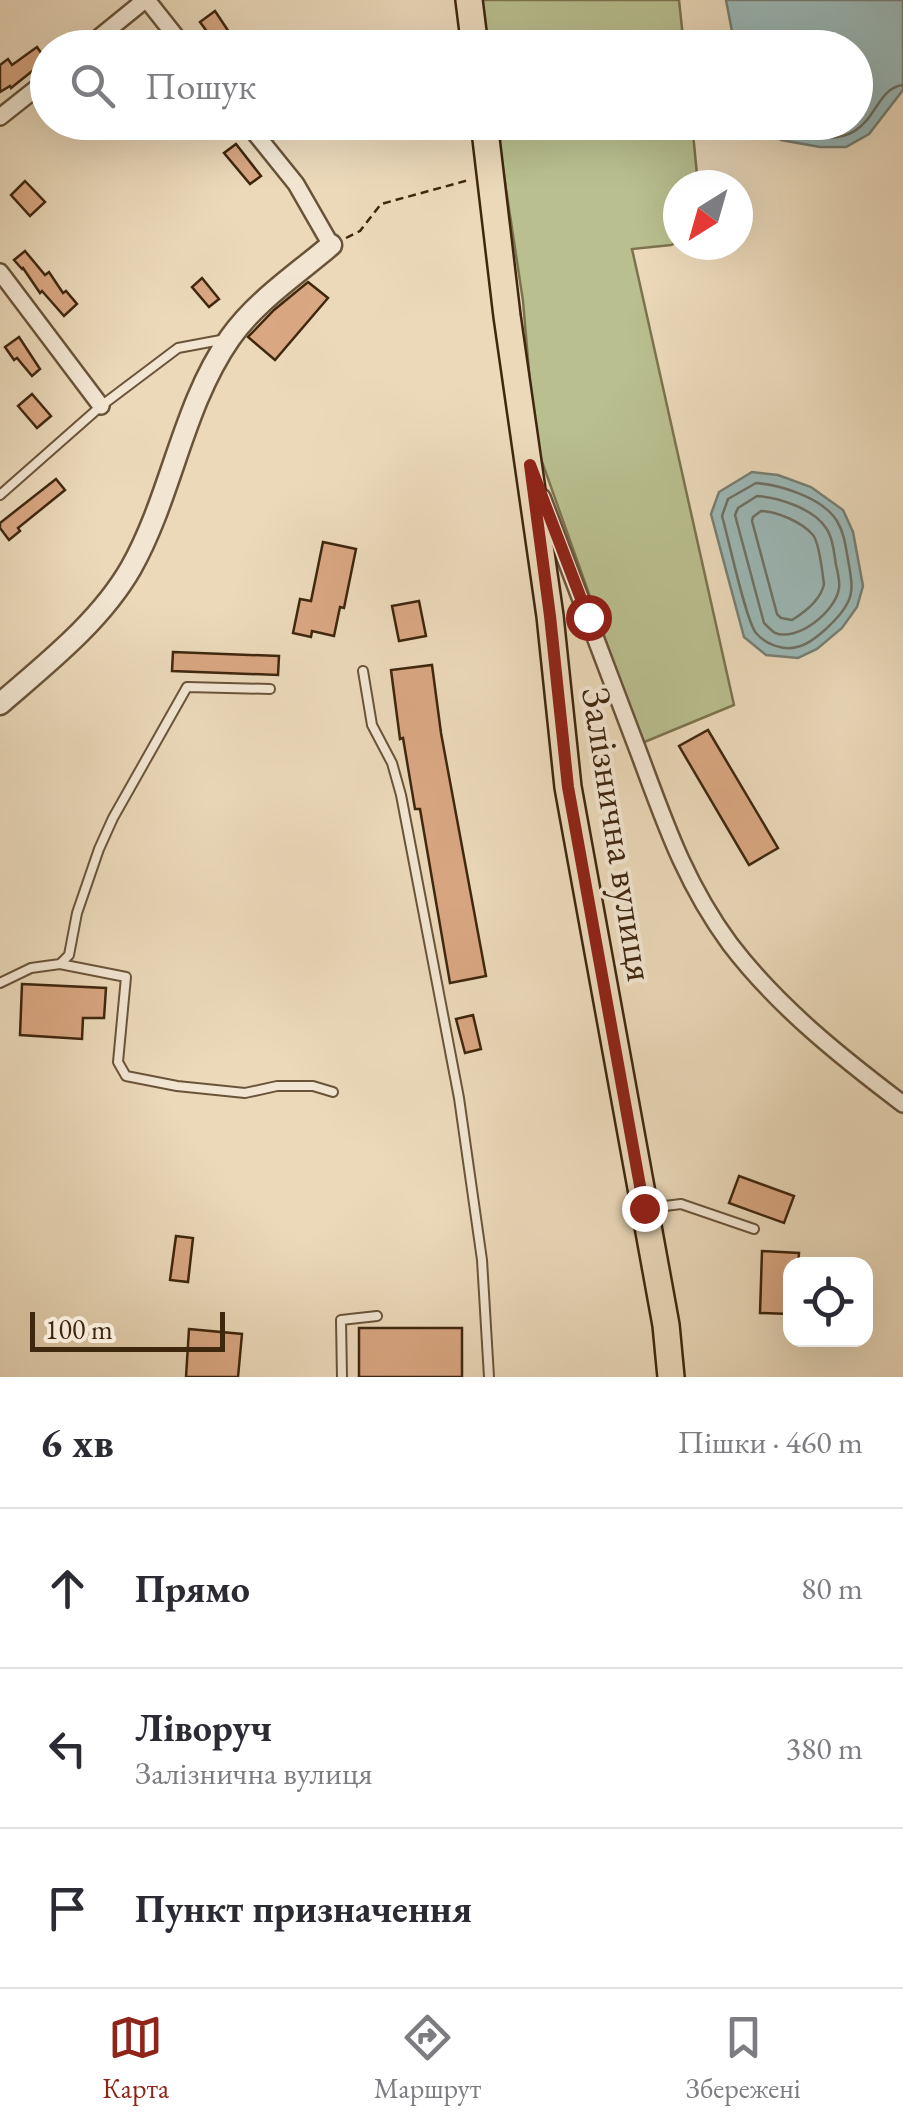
<!DOCTYPE html>
<html lang="uk">
<head>
<meta charset="utf-8">
<style>
	:root { --surface:#fff; --page:#f7f7f7; --text:#2b2b33; --muted:#7c7c81; --line:#e1e1e2; --accent:#8f2418 }
	body { margin:0; font-family:"EB Garamond",serif; background:var(--page); color:var(--text) }
	.controls { position:absolute; right:30px; bottom:30px; display:grid; overflow:hidden; border-radius:20px; box-shadow:0 10px 40px #0002 }
	.controls button { width:90px; height:90px; display:grid; place-items:center; padding:0; border:0; border-bottom:2px solid var(--line); background:var(--surface); color:var(--text); font:50px sans-serif }
	.compass { position:absolute; left:663px; top:170px; width:90px; height:90px; border-radius:50%; background:var(--surface); box-shadow:0 10px 40px #0002; rotate:217deg }
	.scale { position:absolute; left:30px; bottom:25px; width:195px; box-sizing:border-box; padding-left:10px; border:5px solid #3f270e; border-top:0; font-size:28px; line-height:35px; white-space:nowrap; color:#3f270e; -webkit-text-stroke:8px #f2e6d2; paint-order:stroke }
	.stop { position:absolute; width:30px; height:30px; margin:-22px; border:8px solid #8f2418; border-radius:50%; background:#fff }
	.stop.end { background:#8f2418; border-color:#fff; box-shadow:0 2px 10px #0008 }
	.list { margin:0; padding:0; list-style:none }
	h2 { display:flex; justify-content:space-between; align-items:center; height:130px; margin:0; padding:0 40px; font-size:42px }
	h2 small { font-size:32px; font-weight:400; color:var(--muted) }
	.list li { display:grid; grid-template-columns:65px 1fr auto; gap:30px; align-items:center; box-sizing:border-box; height:160px; padding:0 40px; border-top:2px solid var(--line) }
	.list b { display:block; font-size:38px; white-space:nowrap }
	.list p { margin:0; font-size:32px; white-space:nowrap; color:var(--muted) }
	.list em { font-size:32px; font-style:normal; color:var(--muted) }
	.icon { flex:none; width:55px; height:55px; fill:none; stroke:currentColor; stroke-width:2; stroke-linecap:round; stroke-linejoin:round }
	.map { position:relative; flex:none; width:903px; height:1377px; overflow:hidden }
	.search { position:absolute; background:var(--surface); box-shadow:0 10px 40px #0002; left:30px; right:30px; top:30px; height:110px; display:flex; align-items:center; gap:25px; box-sizing:border-box; padding:0 35px; border-radius:55px; color:var(--muted); font-size:38px }
	.sheet { height:610px; background:var(--surface) }
	nav { display:flex; justify-content:space-around; align-items:center; box-sizing:border-box; height:140px; border-top:2px solid var(--line); background:var(--surface); font-size:28px; color:var(--muted) }
	nav a { display:grid; justify-items:center; gap:5px }
	nav .on { color:var(--accent) }
	.map>svg:first-child { display:block }
	.green { fill:#b9bf8f; stroke:#7c734e; stroke-width:2.5 }
	.water { fill:#9bb9b8; stroke:#767f74; stroke-width:2.5 }
	.lines { fill:none; stroke-linecap:round; stroke-linejoin:round }
	.shore { stroke:#6d7063; stroke-width:2.5 }
	.building { fill:#d9a782; stroke:#3f270e; stroke-width:2.5 }
	.service-casing { stroke:#6a5439; stroke-width:12 }
	.minor-casing { stroke:#6a5439; stroke-width:20 }
	.tertiary-casing { stroke:#6a5439; stroke-width:25 }
	.primary-casing { stroke:#3f270e; stroke-width:30 }
	.path { stroke:#3f270e; stroke-width:2.5; stroke-dasharray:8 5; stroke-linecap:butt }
	.service { stroke:#f2e6d2; stroke-width:8 }
	.minor { stroke:#f2e6d2; stroke-width:15 }
	.tertiary { stroke:#f2e6d2; stroke-width:20 }
	.primary { stroke:#ebd9ba; stroke-width:25 }
	.route { stroke:#8f2418; stroke-width:12 }
	.labels { text-anchor:middle; dominant-baseline:central; stroke-width:8; stroke-linejoin:round; paint-order:stroke }
	.street-label { font-size:40px; fill:#3f270e; stroke:#f2e6d2 }
</style>
</head>
<body>
<div class="map">
<svg width="903" height="1377" viewBox="0 0 903 1377">
	<rect width="100%" height="100%" fill="#ebd9ba"/>
	<filter id="stains"><feTurbulence type="fractalNoise" baseFrequency=".002" numOctaves="4"/><feColorMatrix values="0 0 0 0 .2 0 0 0 0 .09 0 0 0 0 .02 0 0 0 .5 -.17"/></filter>
	<radialGradient id="worn" r=".72"><stop offset=".6" stop-color="#630" stop-opacity="0"/><stop offset="1" stop-color="#630" stop-opacity=".3"/></radialGradient>
	<g class="green">
		<path d="M479,0H679L684,47H486Z"/>
		<path d="M496,123H692L698,185H678V242L671,245L632,249L734,705L642,743L535,442L523,301Z"/>
	</g>
	<g class="water">
		<path d="M726,0H903V90L869,134L846,147H820L781,140L760,123L856,122V48L735,47Z"/>
		<path d="M752,472L778,475L811,487L843,510L853,532L863,586L857,607L842,628L817,649L798,658L766,655L744,637L711,514L719,492Z"/>
	</g>
	<g class="lines">
		<g class="shore">
			<path d="M776,122C787,132 798,133 813,136C878,148 869,89 903,85"/>
			<path d="M756,483C781,485 823,498 837,521C845,534 846,550 849,565C851,578 854,590 848,602C841,617 813,644 797,647C783,651 765,644 756,633C746,622 728,536 722,516L728,499Z"/>
			<path d="M757,496C778,497 814,509 826,528C833,538 834,553 836,565C838,573 840,581 839,588C836,611 798,642 775,633C772,631 766,625 764,623L735,515L738,508Z"/>
			<path d="M761,511C778,512 802,522 813,535C820,544 822,572 824,584C821,599 805,612 792,620L781,618L777,614L752,521L753,517Z"/>
		</g>
	</g>
	<g class="building">
		<path d="M215,11L235,41L226,48H219L200,22Z"/>
		<path d="M37,47L46,60L11,88L10,86L0,92V65L8,59L12,65Z"/>
		<path d="M236,144L261,176L250,184L224,153Z"/>
		<path d="M25,181L45,202L30,216L11,195Z"/>
		<path d="M25,251L45,275L49,272L63,293L66,291L77,304L64,316L42,291L40,293L23,268L22,269L14,260Z"/>
		<path d="M202,278L219,299L209,307L192,287Z"/>
		<path d="M308,282L328,298L275,360L248,337L274,310Z"/>
		<path d="M19,337L40,369L32,376L17,358L14,360L5,347Z"/>
		<path d="M32,394L51,416L37,428L18,406Z"/>
		<path d="M56,479L65,490L18,528L20,531L9,540L0,528V523Z"/>
		<path d="M323,542L356,549L344,608L340,607L334,636L312,631L311,637L293,633L300,599L311,601Z"/>
		<path d="M419,601L426,636L399,641L392,606Z"/>
		<path d="M173,652L279,656L278,675L172,671Z"/>
		<path d="M432,665L441,733L486,976L450,983L420,809H415L403,738L400,739L391,670Z"/>
		<path d="M708,730L778,848L749,865L679,746Z"/>
		<path d="M22,984L106,988L104,1018H83L82,1039L20,1035Z"/>
		<path d="M473,1015L481,1049L465,1053L456,1019Z"/>
		<path d="M739,1176L794,1196L784,1223L729,1203Z"/>
		<path d="M176,1236L193,1238L188,1282L170,1280Z"/>
		<path d="M762,1251L799,1253L798,1264H790V1314L760,1313Z"/>
		<rect x="359" y="1328" width="103" height="49"/>
		<path d="M189,1329L242,1334L238,1377H186Z"/>
	</g>
	<g class="lines">
		<defs>
			<g id="service">
				<path d="M0,495L101,406L178,348L226,339"/>
				<path d="M363,671L372,725L392,763L401,795L459,1098L482,1260L489,1377"/>
				<path d="M60,964L126,977L118,1062L126,1076L177,1086L245,1093L277,1086H313L333,1092"/>
				<path d="M0,983L31,968L60,964L69,955L77,913L99,849L113,818L187,687L270,689"/>
				<path d="M649,1208L681,1204L754,1229"/>
				<path d="M342,1377L341,1320L377,1316"/>
			</g>
			<g id="minor">
				<path d="M147,0L185,48"/>
				<path d="M86,48L145,0"/>
				<path d="M0,117L48,79"/>
				<path d="M246,122L296,184L331,245"/>
				<path d="M0,272L101,406"/>
				<path d="M542,497C575,582 606,668 639,753C665,823 685,883 730,944C778,1007 841,1057 903,1104"/>
			</g>
			<path id="tertiary" d="M0,704C46,664 100,622 131,568C172,495 182,407 230,338C256,301 297,274 331,245"/>
			<g id="primary">
				<path d="M469,0L475,48"/>
				<path d="M484,122L507,316L550,616L568,787L666,1325L671,1377"/>
			</g>
		</defs>
		<use href="#service" class="service-casing"/>
		<use href="#minor" class="minor-casing"/>
		<use href="#tertiary" class="tertiary-casing"/>
		<use href="#primary" class="primary-casing"/>
		<path class="path" d="M346,238L360,231L381,204L469,180"/>
		<use href="#service" class="service"/>
		<use href="#minor" class="minor"/>
		<use href="#tertiary" class="tertiary"/>
		<use href="#primary" class="primary"/>
	</g>
	<g class="lines">
		<path class="route" d="M588,617L530,465L550,616L568,787L644,1208"/>
	</g>
	<g class="labels">
		<g class="street-label">
			<text transform="translate(619 834) rotate(81)">Залізнична вулиця</text>
		</g>
	</g>
	<rect width="100%" height="100%" filter="url(#stains)"/>
	<rect width="100%" height="100%" fill="url(#worn)"/>
</svg>
<div class="controls">
<button><svg class="icon" aria-label="locate" viewBox="0 0 24 24"><circle cx="12" cy="12" r="6"/><path d="M12 2v4M12 18v4M2 12h4M18 12h4"/></svg></button>
</div>
<svg class="compass" viewBox="-18 -18 36 36"><path d="M0-13l5 13h-10z" fill="#e53935"/><path d="M0 13l5-13h-10z" fill="#7c7c81"/></svg>
<div class="scale">100 m</div>
<div class="stop" style="left:588px;top:617px"></div>
<div class="stop end" style="left:644px;top:1208px"></div>
<div class="search"><svg class="icon" aria-label="search" viewBox="0 0 24 24"><circle cx="10" cy="10" r="6"/><path d="M15 15l6 6"/></svg>Пошук</div>
</div>
<section class="sheet">
<h2>6 хв<small>Пішки · 460 m</small></h2>
<ul class="list">
<li><svg class="icon" aria-label="ahead" viewBox="0 0 24 24"><path d="M12 20V5M6 11l6-6 6 6"/></svg><div><b>Прямо</b></div><em>80 m</em></li>
<li><svg class="icon" aria-label="left" viewBox="0 0 24 24"><path d="M17 20v-9H6M10 6l-5 5 5 5"/></svg><div><b>Ліворуч</b><p>Залізнична вулиця</p></div><em>380 m</em></li>
<li><svg class="icon" aria-label="arrive" viewBox="0 0 24 24"><path d="M6 21V4h12l-3 4 3 4H6"/></svg><div><b>Пункт призначення</b></div></li>
</ul>
</section>
<nav>
<a class="on"><svg class="icon" aria-label="map" viewBox="0 0 24 24"><path d="M3 6l6-2 6 2 6-2v14l-6 2-6-2-6 2zM9 4v14M15 6v14"/></svg>Карта</a>
<a><svg class="icon" aria-label="directions" viewBox="0 0 24 24"><path d="M12 3l9 9-9 9-9-9zM9 14v-3h6M13 9l2 2-2 2"/></svg>Маршрут</a>
<a><svg class="icon" aria-label="saved" viewBox="0 0 24 24"><path d="M7 4h10v16l-5-4-5 4z"/></svg>Збережені</a>
</nav>
</body>
</html>
